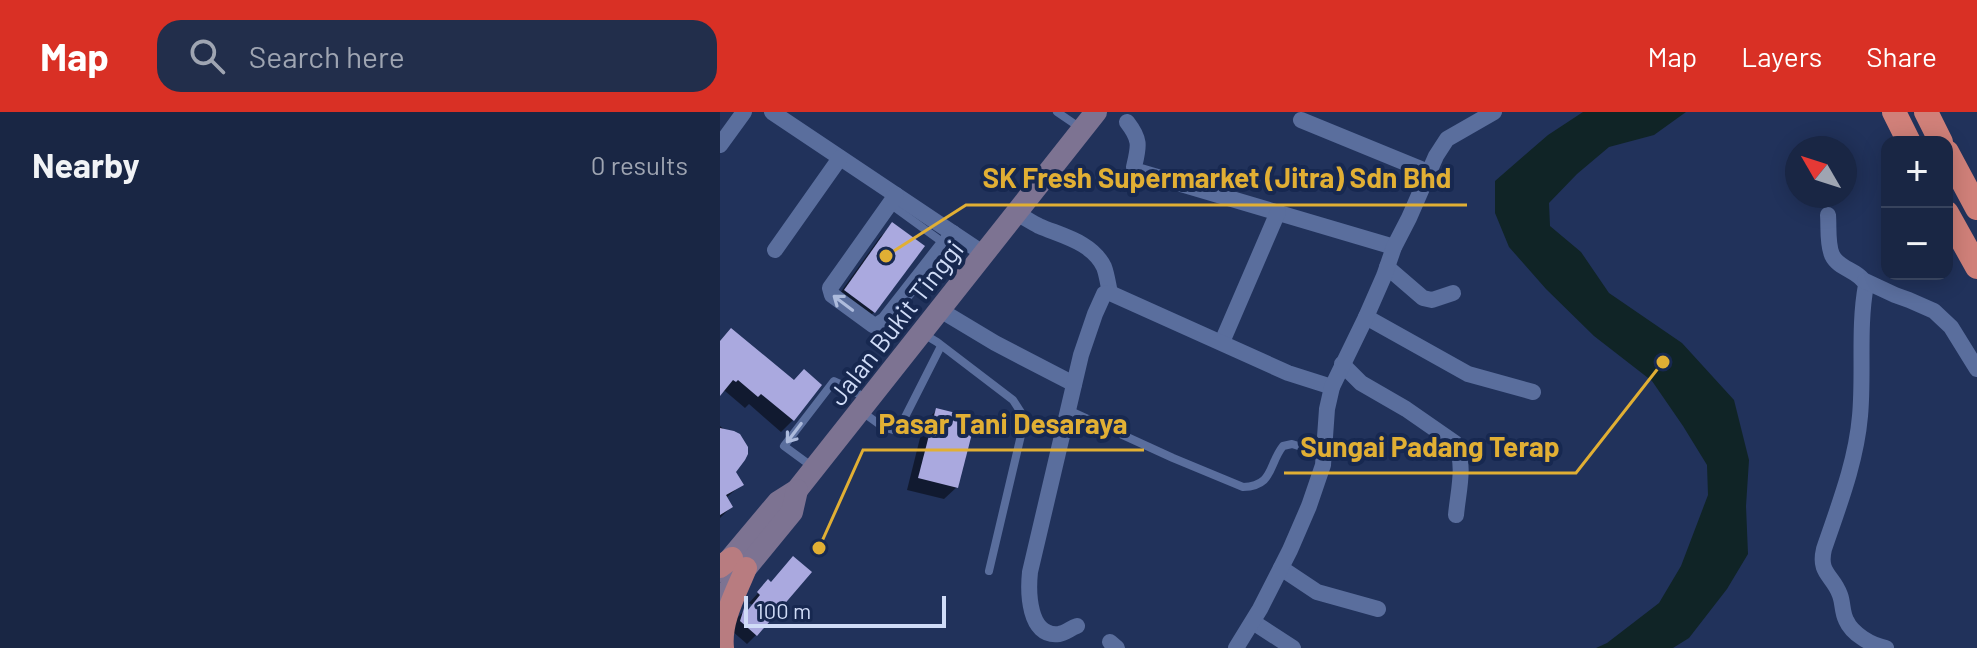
<!DOCTYPE html>
<html lang="en">
<head>
<meta charset="utf-8">
<style>
	:root { --surface:#192644; --page:#222e4b; --text:#f1f3f6; --muted:#9fa5b2; --line:#37435d; --accent:#d93025 }
	body { margin:0; font-family:Barlow,sans-serif; background:var(--page); color:var(--text) }
	.controls { position:absolute; right:24px; top:24px; display:grid; overflow:hidden; border-radius:16px; box-shadow:0 4px 20px #0003 }
	.controls button { width:72px; height:72px; display:grid; place-items:center; padding:0; border:0; border-bottom:2px solid var(--line); background:var(--surface); color:var(--text); font:40px sans-serif }
	.compass { position:absolute; left:1065px; top:24px; width:72px; height:72px; border-radius:50%; background:var(--surface); box-shadow:0 4px 20px #0003; rotate:309deg }
	.scale { position:absolute; left:24px; bottom:20px; width:202px; box-sizing:border-box; padding-left:8px; border:4px solid #d0dcf7; border-top:0; font-size:22px; line-height:28px; white-space:nowrap; color:#d0dcf7; -webkit-text-stroke:6px #172850; paint-order:stroke }
	.list { margin:0; padding:0; list-style:none }
	h2 { display:flex; justify-content:space-between; align-items:center; height:104px; margin:0; padding:0 32px; font-size:34px }
	h2 small { font-size:26px; font-weight:400; color:var(--muted) }
	.icon { flex:none; width:44px; height:44px; fill:none; stroke:currentColor; stroke-width:2; stroke-linecap:round; stroke-linejoin:round }
	.map { position:relative; flex:none; width:1257px; height:536px; overflow:hidden }
	header { display:flex; align-items:center; gap:48px; box-sizing:border-box; height:112px; padding:0 40px; background:var(--accent); color:#fff }
	header strong { font-size:38px }
	nav { display:flex; gap:44px; margin-inline-start:auto; font-size:28px }
	.search { width:560px; height:72px; background:var(--page); display:flex; align-items:center; gap:20px; box-sizing:border-box; padding:0 28px; border-radius:24px; color:var(--muted); font-size:30px }
	main { display:flex }
	aside { flex:1; background:var(--surface) }
	.map>svg:first-child { display:block }
	.water { fill:#102426 }
	.shadow { fill:#0007 }
	.building { fill:#aaa9df }
	.lines { fill:none; stroke-linecap:round; stroke-linejoin:round }
	.service { stroke:#5a6e9d; stroke-width:8 }
	.minor { stroke:#5a6e9d; stroke-width:16 }
	.secondary { stroke:#7d7392; stroke-width:22 }
	.trunk { stroke:#b87c80; stroke-width:22 }
	.motorway { stroke:#d08079; stroke-width:24 }
	.oneway { stroke:#adbbdc }
	.labels { text-anchor:middle; dominant-baseline:central; stroke-width:8; stroke-linejoin:round; paint-order:stroke }
	.street-label { font-size:26px; fill:#d0dcf7; stroke:#172850 }
	.leader { fill:none; stroke:#e1af34; stroke-width:3 }
	.callout-dot { fill:#e1af34; stroke:#172850; stroke-width:3 }
	.callout-label { font-size:28px; text-anchor:middle; font-weight:bold; fill:#e1af34; stroke:#172850; stroke-width:8; stroke-linejoin:round; paint-order:stroke }
</style>
</head>
<body>
<header>
<strong>Map</strong>
<div class="search"><svg class="icon" aria-label="search" viewBox="0 0 24 24"><circle cx="10" cy="10" r="6"/><path d="M15 15l6 6"/></svg>Search here</div>
<nav><a>Map</a><a>Layers</a><a>Share</a></nav>
</header>
<main>
<aside>
<h2>Nearby<small>0 results</small></h2>
<ul class="list">
</ul>
</aside>
<div class="map">
<svg width="1257" height="536" viewBox="0 0 1257 536">
	<rect width="100%" height="100%" fill="#21325b"/>
	<path class="water" d="M863,0H966L934,23L889,35L857,62L829,91L830,114L861,140L889,181L962,231L1014,288L1029,348L1026,394L1028,442L1007,477L969,526L953,536H876L887,531L939,491L961,454L988,383L987,353L963,314L932,269L874,224L826,177L789,135L775,101V69L828,23Z"/>
	<g class="shadow">
		<path d="M172,113L154,200L142,212L113,191L160,125Z"/>
		<path d="M0,229L73,270L100,273L73,308L61,320L29,292L25,296L5,279L0,280Z"/>
		<path d="M217,298L237,375L224,387L187,378L204,310Z"/>
		<path d="M0,314L6,319L14,360L21,373L6,386L11,395L0,406Z"/>
		<path d="M48,470L36,523L27,532L12,519L15,508L24,499L26,501L33,493L29,491Z"/>
	</g>
	<g class="building">
		<path d="M172,110L205,134L155,201L124,178Z"/>
		<path d="M11,216L74,268L84,257L102,273L74,309L41,282L38,285L18,268L16,270L13,268L0,284V229Z"/>
		<path d="M216,296L256,306L238,376L198,366Z"/>
		<path d="M0,316L14,319L20,322L28,335V342L25,348L16,360L24,373L6,383L13,395L0,403Z"/>
		<path d="M73,444L92,460L37,524L20,509L24,496L27,499L40,483L37,480L48,467L51,470Z"/>
	</g>
	<g class="lines">
		<g class="service">
			<path d="M337,0L362,17"/>
			<path d="M170,92L225,132"/>
			<path d="M202,221L217,230L293,288L302,302V319L269,459"/>
			<path d="M348,298L453,346L523,375C554,374 548,353 563,334L572,332L604,342"/>
			<path d="M141,299L163,315L173,318L177,316L183,309L221,234"/>
			<path d="M94,356L64,334L114,269L129,276L148,288"/>
		</g>
		<g class="minor">
			<path d="M52,0L264,142"/>
			<path d="M581,8L708,60"/>
			<path d="M407,10C421,28 419,34 414,55L417,59L674,135"/>
			<path d="M0,33L24,0"/>
			<path d="M176,83L110,176L112,183L153,213H157L165,208L233,121"/>
			<path d="M296,101C304,105 311,110 319,114C342,124 372,130 384,155C387,163 388,172 390,181"/>
			<path d="M1108,103C1109,115 1107,131 1112,143C1119,158 1140,158 1146,173C1138,216 1144,261 1140,304C1136,350 1119,393 1104,437C1098,462 1113,463 1120,483C1123,491 1122,500 1126,508C1132,522 1151,533 1166,536"/>
			<path d="M55,138L120,46"/>
			<path d="M667,155L703,186L712,188L733,181"/>
			<path d="M1145,169L1175,183L1189,188L1214,199L1231,215L1257,257"/>
			<path d="M220,198L275,231L354,272"/>
			<path d="M646,205L748,262L813,280"/>
			<path d="M502,230L558,100"/>
			<path d="M622,252L641,271L686,297L735,331C746,352 738,380 736,403"/>
			<path d="M561,456L597,480L658,497"/>
			<path d="M533,510L573,536"/>
			<path d="M357,514C351,516 345,521 339,522C308,526 308,479 310,460L361,243L375,202L384,182L390,181L568,261L612,275"/>
			<path d="M390,530L397,536"/>
			<path d="M516,536L540,497L570,438L589,394L603,353L607,297L612,275L646,205L664,164L674,135L689,106L716,44L727,27L774,0"/>
		</g>
		<g class="secondary">
			<path d="M0,459L58,390L77,378L376,0"/>
			<path d="M0,488L72,400L77,378"/>
		</g>
		<g class="trunk">
			<path d="M0,455L12,446"/>
			<path d="M3,536C0,509 16,481 26,456"/>
		</g>
		<g class="motorway">
			<path d="M1174,0L1189,30"/>
			<path d="M1206,0L1221,30"/>
			<path d="M1227,40L1257,96"/>
			<path d="M1227,101L1257,155"/>
		</g>
	</g>
	<defs><path id="oneway-shaft" d="M-6 0H5M1.5-3L5.5 0L1.5 3" fill="none" stroke-width="1.6" stroke-linecap="round" stroke-linejoin="round" transform="scale(2)"/></defs>
	<g class="oneway">
		<use href="#oneway-shaft" transform="translate(123 191) rotate(-143)"/>
		<use href="#oneway-shaft" transform="translate(74 321) rotate(127)"/>
	</g>
	<g class="labels">
		<g class="street-label">
			<text transform="translate(175 210) rotate(-52)">Jalan Bukit Tinggi</text>
		</g>
	</g>
	<path class="leader" d="M166 144L246 93H747M99 436L143 338H424M943 250L856 361H564"/>
	<g class="callout-dot">
		<circle cx="166" cy="144" r="8"/>
		<circle cx="99" cy="436" r="8"/>
		<circle cx="943" cy="250" r="8"/>
	</g>
	<g class="callout-label">
		<text x="497" y="76">SK Fresh Supermarket (Jitra) Sdn Bhd</text>
		<text x="283" y="322">Pasar Tani Desaraya</text>
		<text x="710" y="345">Sungai Padang Terap</text>
	</g>
</svg>
<div class="controls">
<button>+</button>
<button>−</button>
</div>
<svg class="compass" viewBox="-18 -18 36 36"><path d="M0-13l5 13h-10z" fill="#e53935"/><path d="M0 13l5-13h-10z" fill="#9fa5b2"/></svg>
<div class="scale">100 m</div>
</div>
</main>
</body>
</html>
